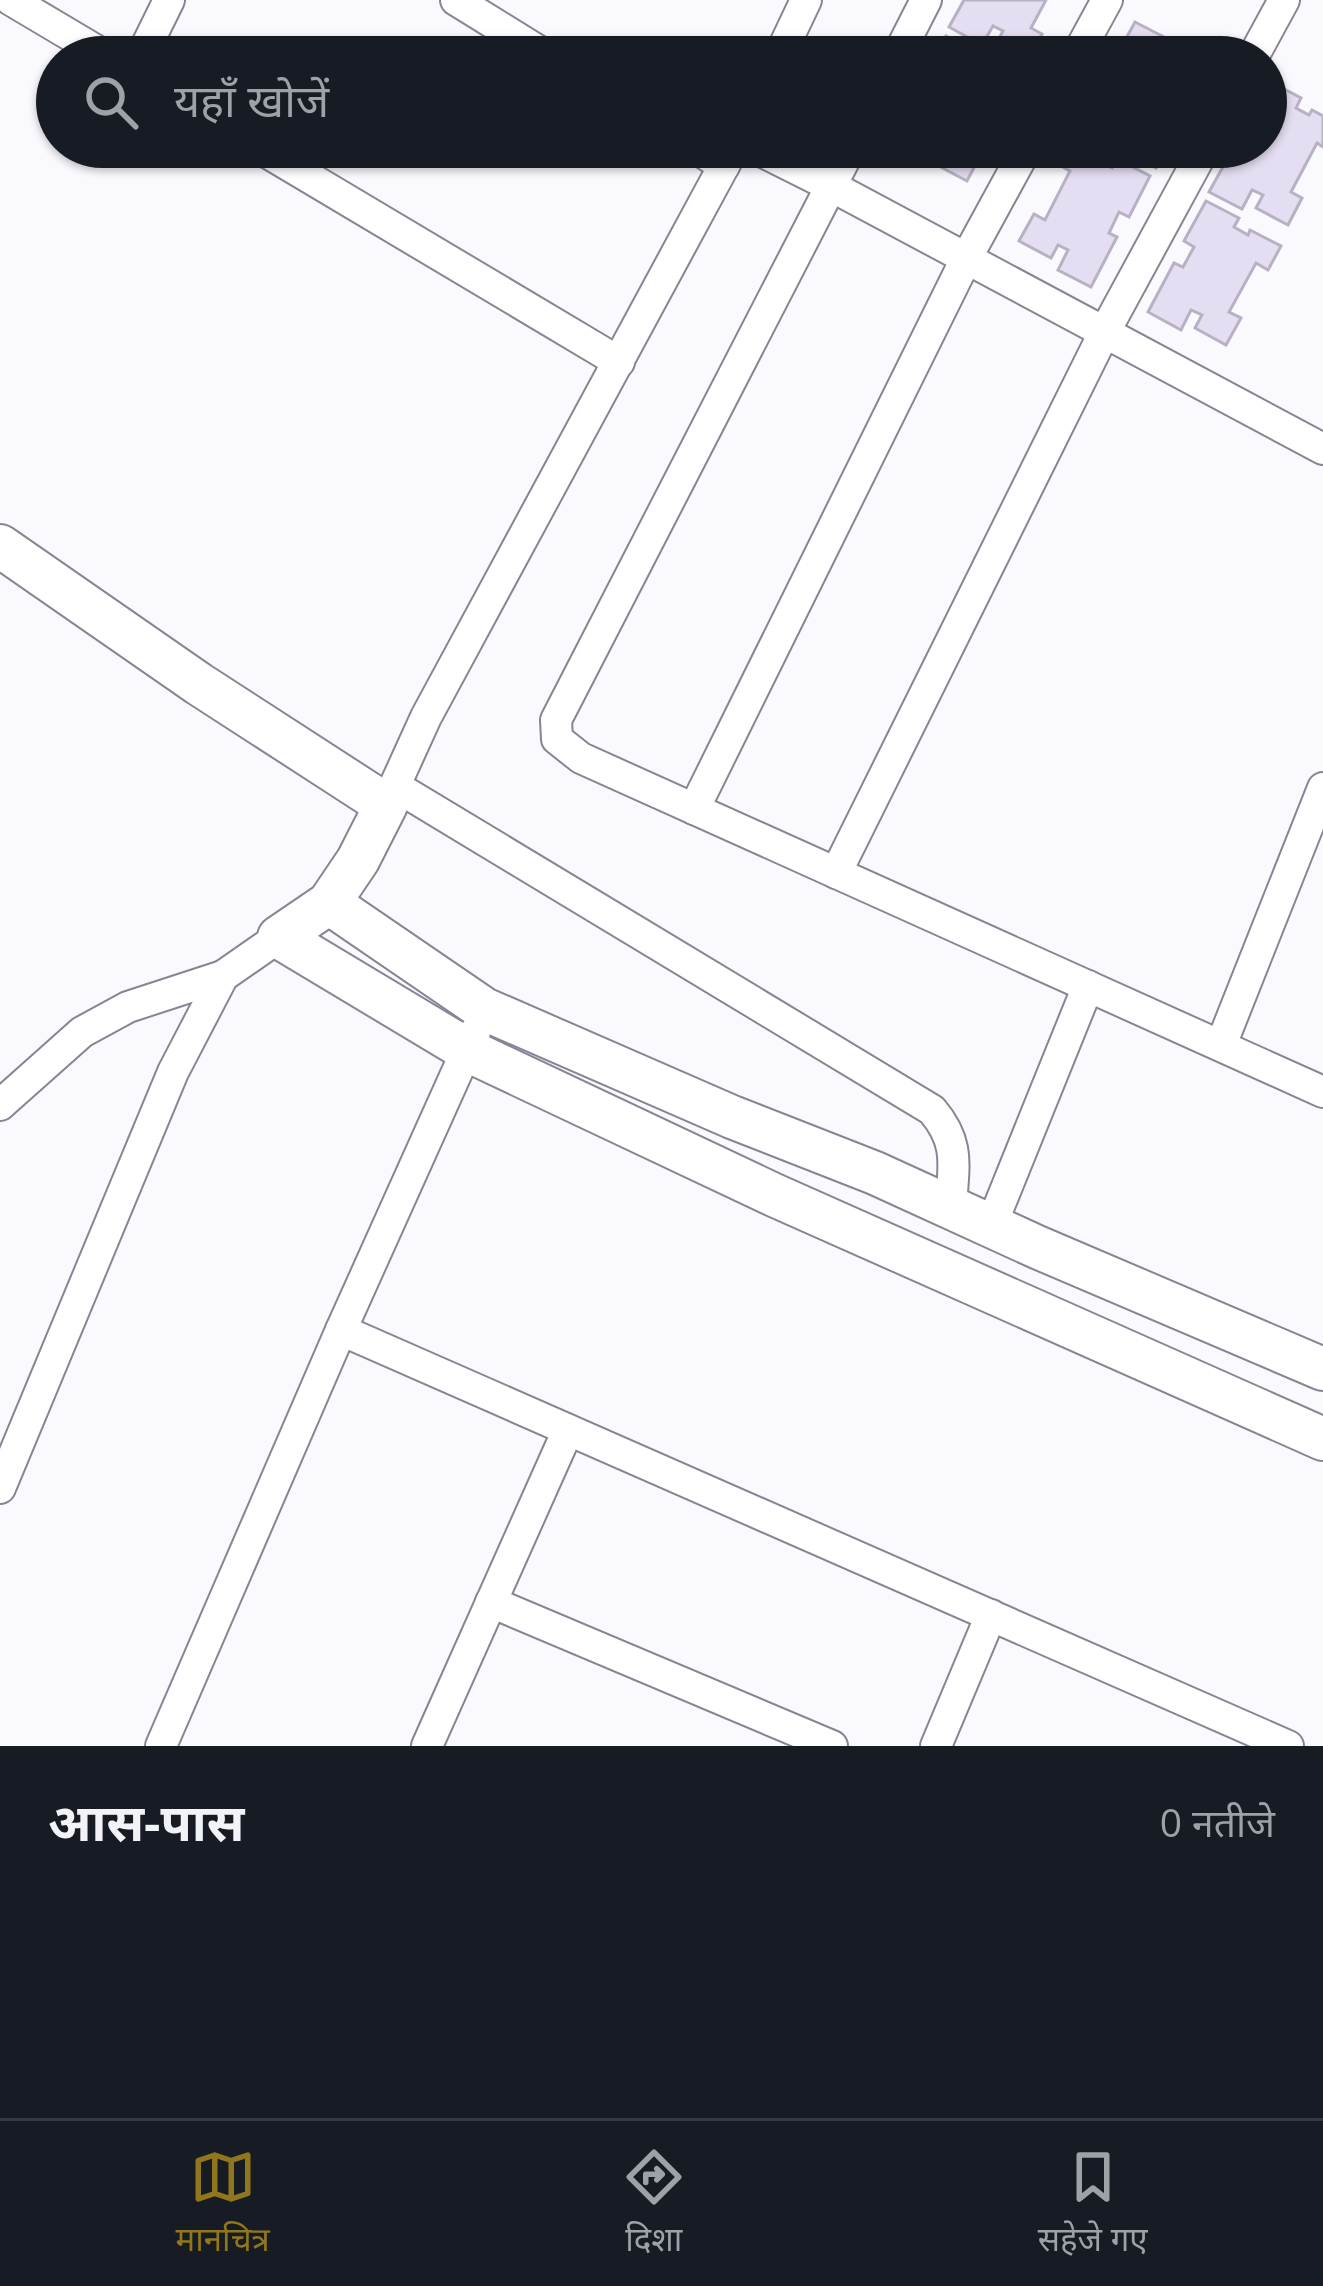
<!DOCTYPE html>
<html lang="hi">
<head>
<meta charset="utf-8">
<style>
	:root { --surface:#171b24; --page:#20242c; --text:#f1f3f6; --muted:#9ea1a6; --line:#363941; --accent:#90771d }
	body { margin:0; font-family:"Open Sans","Noto Sans Devanagari",sans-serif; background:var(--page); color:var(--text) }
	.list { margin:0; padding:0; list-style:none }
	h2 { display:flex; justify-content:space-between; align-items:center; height:156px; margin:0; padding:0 48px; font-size:51px }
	h2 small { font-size:39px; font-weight:400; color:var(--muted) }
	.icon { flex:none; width:66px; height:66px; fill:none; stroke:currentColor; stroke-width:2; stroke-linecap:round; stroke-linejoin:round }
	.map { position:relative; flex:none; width:1323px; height:1746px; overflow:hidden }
	.search { position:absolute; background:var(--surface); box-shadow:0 3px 9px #0004; left:36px; right:36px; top:36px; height:132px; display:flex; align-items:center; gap:30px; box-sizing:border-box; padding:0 42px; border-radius:66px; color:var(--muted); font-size:45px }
	.sheet { height:372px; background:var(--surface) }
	nav { display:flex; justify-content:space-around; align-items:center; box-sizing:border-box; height:168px; border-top:3px solid var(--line); background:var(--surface); font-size:33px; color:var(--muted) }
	nav a { display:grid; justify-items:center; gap:6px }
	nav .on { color:var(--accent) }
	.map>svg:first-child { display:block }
	.building { fill:#e5def2; stroke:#b8b1c4; stroke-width:3 }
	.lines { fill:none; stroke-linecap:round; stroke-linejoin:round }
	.street-casing { stroke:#8a8395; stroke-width:34 }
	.secondary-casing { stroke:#8a8395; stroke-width:46 }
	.street { stroke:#fff; stroke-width:30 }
	.secondary { stroke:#fff; stroke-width:42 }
</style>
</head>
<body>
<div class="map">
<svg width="1323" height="1746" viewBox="0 0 1323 1746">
	<rect width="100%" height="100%" fill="#faf9fd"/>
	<g class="building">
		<path d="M964,0H1046L1031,28L1042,34L1030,57H1021L996,44L1003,31L993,26L982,45L949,27Z"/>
		<path d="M1135,22L1166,38L1163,43L1177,49L1181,40L1214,57H1133L1135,53L1122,46Z"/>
		<path d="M946,36L980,54L978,57H935Z"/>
		<path d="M1267,80L1301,98L1296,108L1309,115L1312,110L1323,116V147L1317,143L1291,192L1302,198L1288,225L1256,208L1263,195L1252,190L1242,209L1209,192L1234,147H1266Z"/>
		<path d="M888,147H930L921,165Z"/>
		<path d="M934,147H970L981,154L967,181L935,164L942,151Z"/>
		<path d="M1066,147H1083L1101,156L1098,161L1112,168L1117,159L1150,176L1129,217L1119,212L1109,233L1117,237L1091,287L1058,270L1068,250L1058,245L1051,258L1019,241L1034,214L1045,220L1070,171L1057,164Z"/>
		<path d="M1125,147H1167L1156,168L1123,151Z"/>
		<path d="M1206,201L1239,218L1234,227L1248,235L1250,230L1281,246L1268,270L1256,263L1229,312L1241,318L1226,345L1195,328L1202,315L1191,310L1181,330L1148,312L1174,263L1183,267L1194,247L1184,241Z"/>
	</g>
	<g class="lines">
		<defs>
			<g id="street">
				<path d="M11,0L107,57"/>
				<path d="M456,0L548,57"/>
				<path d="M141,57L169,0"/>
				<path d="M779,57L806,0"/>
				<path d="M897,57L926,0"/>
				<path d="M1076,57L1107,0"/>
				<path d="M1253,57L1284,0"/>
				<path d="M258,147L619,362"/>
				<path d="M694,147L724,166"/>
				<path d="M753,147L831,186L851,147"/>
				<path d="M1323,449L831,186L556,720L557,739L581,758L1323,1092"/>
				<path d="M395,786L932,1110C961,1144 953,1166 951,1208"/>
				<path d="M386,805L426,717L734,147"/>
				<path d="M694,809L967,257L1027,147"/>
				<path d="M836,873L1104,333L1205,147"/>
				<path d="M1221,1045L1323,788"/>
				<path d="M0,1105L82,1032L128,1007L223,976"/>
				<path d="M991,1226L1088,986"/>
				<path d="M341,1330L1288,1746"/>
				<path d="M0,1488L173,1072L223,976L279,937"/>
				<path d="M491,1602L832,1746"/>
				<path d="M161,1746L341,1330L475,1032"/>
				<path d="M427,1746L568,1430"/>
				<path d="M936,1746L991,1615"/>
			</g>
			<g id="secondary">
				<path d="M0,546L199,684L386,805L358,860L329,903L279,937L469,1051L774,1195L1323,1439"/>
				<path d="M329,903L484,1009L732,1117L875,1173L1037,1247L1323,1369"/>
			</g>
		</defs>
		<use href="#street" class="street-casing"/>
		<use href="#secondary" class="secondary-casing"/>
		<use href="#street" class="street"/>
		<use href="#secondary" class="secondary"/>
	</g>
</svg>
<div class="search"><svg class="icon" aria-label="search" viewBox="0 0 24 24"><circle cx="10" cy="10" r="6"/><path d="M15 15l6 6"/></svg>यहाँ खोजें</div>
</div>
<section class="sheet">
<h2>आस-पास<small>0 नतीजे</small></h2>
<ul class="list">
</ul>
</section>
<nav>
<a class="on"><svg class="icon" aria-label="map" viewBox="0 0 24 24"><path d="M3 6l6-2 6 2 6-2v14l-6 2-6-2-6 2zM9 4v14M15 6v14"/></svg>मानचित्र</a>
<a><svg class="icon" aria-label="directions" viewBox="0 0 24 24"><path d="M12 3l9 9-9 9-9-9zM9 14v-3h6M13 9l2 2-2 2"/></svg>दिशा</a>
<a><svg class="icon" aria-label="saved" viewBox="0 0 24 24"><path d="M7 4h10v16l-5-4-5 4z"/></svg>सहेजे गए</a>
</nav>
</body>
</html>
